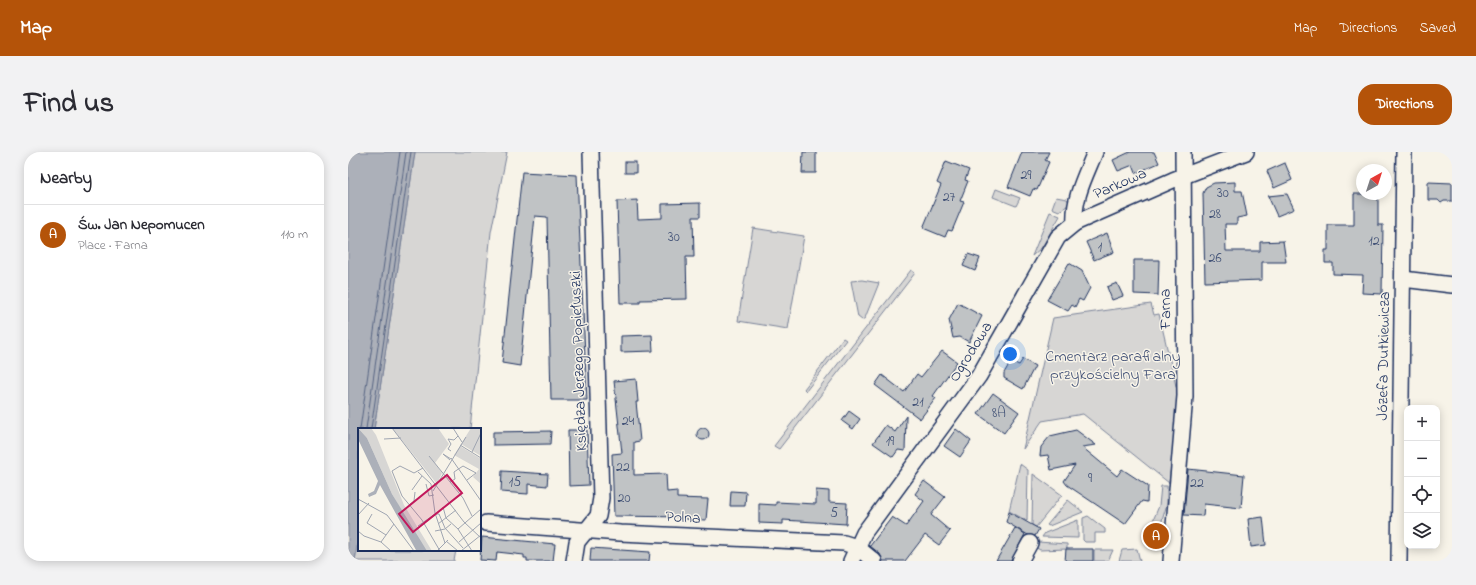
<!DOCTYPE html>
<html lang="en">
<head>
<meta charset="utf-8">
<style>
	:root { --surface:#fff; --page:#f2f2f3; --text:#2b2b33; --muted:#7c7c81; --line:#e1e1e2; --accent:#b45309 }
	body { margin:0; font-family:"Indie Flower",sans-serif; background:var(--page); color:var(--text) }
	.controls { position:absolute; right:12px; bottom:12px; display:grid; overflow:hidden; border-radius:8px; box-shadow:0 2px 10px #0003 }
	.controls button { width:36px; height:36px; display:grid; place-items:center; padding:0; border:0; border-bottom:1px solid var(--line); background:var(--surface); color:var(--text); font:20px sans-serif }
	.compass { position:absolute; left:1008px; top:12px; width:36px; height:36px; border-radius:50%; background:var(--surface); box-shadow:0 2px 10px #0003; rotate:39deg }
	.you { position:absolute; left:662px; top:202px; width:14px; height:14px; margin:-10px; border:3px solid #fff; border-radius:50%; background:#1a73e8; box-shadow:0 0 0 6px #1a73e833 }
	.badge { display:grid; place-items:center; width:26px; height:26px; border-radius:50%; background:var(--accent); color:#fff; font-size:13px; font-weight:700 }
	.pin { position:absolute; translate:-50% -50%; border:2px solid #fff; box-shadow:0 1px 4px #0006 }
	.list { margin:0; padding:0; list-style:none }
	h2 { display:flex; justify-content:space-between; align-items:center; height:52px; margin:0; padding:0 16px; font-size:17px }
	h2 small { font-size:13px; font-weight:400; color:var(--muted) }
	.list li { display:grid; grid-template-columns:26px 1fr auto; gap:12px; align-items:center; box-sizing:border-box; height:60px; padding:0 16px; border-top:1px solid var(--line) }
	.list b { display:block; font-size:15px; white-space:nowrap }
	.list p { margin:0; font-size:13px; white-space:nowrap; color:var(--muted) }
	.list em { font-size:13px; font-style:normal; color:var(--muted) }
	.icon { flex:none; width:22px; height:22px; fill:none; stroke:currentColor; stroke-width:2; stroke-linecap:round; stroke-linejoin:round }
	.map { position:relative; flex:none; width:1104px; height:409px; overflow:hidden; border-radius:16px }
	header { display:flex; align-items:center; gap:24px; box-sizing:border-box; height:56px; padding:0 20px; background:var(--accent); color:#fff }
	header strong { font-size:19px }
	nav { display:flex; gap:22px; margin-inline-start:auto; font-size:14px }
	.intro { display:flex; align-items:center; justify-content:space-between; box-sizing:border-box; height:96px; padding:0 24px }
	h1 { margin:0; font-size:28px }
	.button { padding:10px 18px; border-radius:16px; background:var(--accent); color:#fff; font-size:14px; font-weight:700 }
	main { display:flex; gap:24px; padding:0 24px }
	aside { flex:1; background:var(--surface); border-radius:16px; box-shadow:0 2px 10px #0003 }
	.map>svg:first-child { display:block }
	.green { fill:#d7d6d4; stroke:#798299 }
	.water { fill:#acb0b9; stroke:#727c95 }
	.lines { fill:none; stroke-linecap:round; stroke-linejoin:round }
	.shore { stroke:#556382; stroke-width:1 }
	.building { fill:#c0c3c5; stroke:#1b2f5e }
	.minor-casing { stroke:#1b2f5e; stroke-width:18 }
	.minor { stroke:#f7f3e8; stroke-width:15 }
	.labels { text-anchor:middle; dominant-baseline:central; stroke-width:3; stroke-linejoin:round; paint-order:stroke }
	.number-label { font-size:14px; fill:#445478 }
	.street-label { font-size:16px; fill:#1b2f5e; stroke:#f7f3e8 }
	.park-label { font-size:16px; fill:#415076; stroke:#f7f3e8 }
	.inset-road { fill:none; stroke:#9fa5b1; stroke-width:1 }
	.view { fill:#c2185b; fill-opacity:0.15; stroke:#c2185b; stroke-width:2 }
	.inset-edge { fill:none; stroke:#1b2f5e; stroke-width:2 }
</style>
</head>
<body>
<header>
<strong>Map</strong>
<nav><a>Map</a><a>Directions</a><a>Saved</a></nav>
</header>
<div class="intro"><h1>Find us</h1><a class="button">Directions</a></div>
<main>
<aside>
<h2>Nearby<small></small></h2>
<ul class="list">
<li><span class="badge">A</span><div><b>Św. Jan Nepomucen</b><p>Place · Farna</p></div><em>110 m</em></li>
</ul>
</aside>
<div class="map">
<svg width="1104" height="409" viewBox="0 0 1104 409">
	<rect width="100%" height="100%" fill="#f7f3e8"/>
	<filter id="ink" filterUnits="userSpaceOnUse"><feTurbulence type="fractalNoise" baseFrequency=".025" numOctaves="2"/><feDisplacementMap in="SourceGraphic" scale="8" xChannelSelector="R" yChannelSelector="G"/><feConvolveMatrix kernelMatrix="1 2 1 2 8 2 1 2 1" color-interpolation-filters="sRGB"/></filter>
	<g filter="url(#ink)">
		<g class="green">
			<path d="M67,0H159L143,80L122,277H26Z"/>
			<path d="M648,37L672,46L668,54L645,45Z"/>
			<path d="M708,45L719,47L721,50L719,54L711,59L704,56Z"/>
			<path d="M702,60L712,64L694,95L684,104Z"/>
			<path d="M405,76L456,84L440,177L390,169Z"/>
			<path d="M563,118L567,121L431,297L426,294Z"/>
			<path d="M514,128L531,131L517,166L514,168L510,165L503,129Z"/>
			<path d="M803,152L806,163L811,162L831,247L821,331L735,262L694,269L675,297L705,166Z"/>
			<path d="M495,186L498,188L458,239L456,237Z"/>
			<path d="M672,312L680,318L679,369L661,359Z"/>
			<path d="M685,322L714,343L688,375L684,373Z"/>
			<path d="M813,334H819V352L812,375L797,388L811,354Z"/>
			<path d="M720,348L735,360L701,374L699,373Z"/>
			<path d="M740,364L757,377V381H747V390H737L735,388V366Z"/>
			<path d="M730,368V386L694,385L697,381Z"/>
			<path d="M11,380V398H108L106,409H7Z"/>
			<path d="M690,390L719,392V397L692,398L687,395Z"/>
			<path d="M789,397L792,409H771L774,398Z"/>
			<path d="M746,398H765L760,409H746Z"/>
		</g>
		<path class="water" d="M0,0H67L26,277H11V380L7,409H0Z"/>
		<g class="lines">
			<g class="shore">
				<path d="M12,277L52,0"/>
				<path d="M18,277L58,0"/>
				<path d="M23,277L63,0"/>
			</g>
		</g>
		<g class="building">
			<path d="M455,0H468V21H454Z"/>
			<path d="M674,0H701L697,8L701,10L689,38L685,37L682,44L660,35Z"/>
			<path d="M782,0H806L811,11L788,21L785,13L770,19L765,8Z"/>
			<path d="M598,9L621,18L617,28L620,29L612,49L616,50L604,79L600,78L597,85L575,76L593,33L589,31Z"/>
			<rect x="277" y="10" width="11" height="11"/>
			<path d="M937,11L944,28L926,36L919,19Z"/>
			<path d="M174,20L229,23L239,248H203L199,65L187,64L172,214L154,211Z"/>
			<path d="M887,30V39H894L899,64L889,66V72H877L878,99H912V90L935,89L938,110H914V128L857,130L855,41L858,35L866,31Z"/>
			<path d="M1080,30L1104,31V49H1096L1093,51L1090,48H1080Z"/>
			<path d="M939,42L946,57L929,64L920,44Z"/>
			<path d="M1006,42H1030V73H1035L1034,142L1014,141L1015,123L985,122V111H977V98H980V73H1006Z"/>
			<path d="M289,48L290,67L314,66V52L352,51V65H345L346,105H338L339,147L292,148V151H272L269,49Z"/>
			<path d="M759,81L766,100L746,108L738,90Z"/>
			<path d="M620,102L632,106L627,119L615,114Z"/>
			<path d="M786,108H811L810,143L786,142Z"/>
			<path d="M721,111L734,119L742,136L735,149L731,147L727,155L724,153L720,159L699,148Z"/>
			<path d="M769,131L775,144L764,148L759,135Z"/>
			<path d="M610,151L634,164L621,190L612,185L605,186L601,168Z"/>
			<path d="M304,183L305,199L273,200V184Z"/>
			<path d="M594,199L609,210L585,244L588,246L572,267L527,233L534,223L556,240L569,222L573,225Z"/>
			<path d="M675,207L687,214L675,237L656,226V221L663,209L671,213Z"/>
			<path d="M288,227L290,250H288L292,289L286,290V323L318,322L319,340L329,339V346L360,347L358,368L338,367V365L266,364L264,302L274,301L266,229Z"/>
			<path d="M645,241L671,260L656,281L630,262Z"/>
			<path d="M501,259L512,267L505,277L494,269Z"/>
			<path d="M558,264L557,299L550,298L545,305L525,291L538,273L547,280Z"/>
			<circle cx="355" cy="282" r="6"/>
			<path d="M608,277L623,289L612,305L596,294Z"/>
			<path d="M220,278H239L241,333L221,334Z"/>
			<path d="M728,278L748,293L734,295L769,324L774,317L800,334L799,350L794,349L777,372L719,333L716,329L727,313L703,318L700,303L692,304L693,295L702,284Z"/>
			<path d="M203,279L202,292L145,293V280Z"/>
			<path d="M840,317L896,323L893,356L856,352L855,364L836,363Z"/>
			<path d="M154,319L200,322L199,334L180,332V342L153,340Z"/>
			<path d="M576,329L597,345L583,363L602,379L591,393L577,383L557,409H535L532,402L522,394L544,365L558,374L576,349L567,342Z"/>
			<path d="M468,338L481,339V350L499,351L498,372L435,368V372L411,371V352L428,353V350L468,352Z"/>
			<path d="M383,339L398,340L397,354H382Z"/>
			<path d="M661,360L691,377L687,384L680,383L658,370Z"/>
			<path d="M915,365L918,393L903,395L900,367Z"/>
			<path d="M667,376L677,382L663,409H648Z"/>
			<path d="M134,385L207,392L205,409H179V406H176V403L149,400L148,409L132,408Z"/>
			<path d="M243,396L302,400L301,409H242Z"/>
			<path d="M718,397H745V409H717Z"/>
		</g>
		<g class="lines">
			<defs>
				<g id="minor">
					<path d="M727,71L825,28L898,0"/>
					<path d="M1055,127L1104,133"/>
					<path d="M138,371L272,381L496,391L509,395L526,409"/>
					<path d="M226,409L229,390L250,364L253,346L243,0"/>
					<path d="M503,409L516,381L631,224L710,85L727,71C725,46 738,23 747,0"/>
					<path d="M672,409L682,391"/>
					<path d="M823,409L837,244L835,0"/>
					<path d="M1051,409L1056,0"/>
				</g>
			</defs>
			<use href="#minor" class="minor-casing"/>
			<use href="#minor" class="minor"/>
		</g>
	</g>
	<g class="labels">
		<g class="number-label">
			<text x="678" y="23">29</text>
			<text x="875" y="41">30</text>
			<text x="601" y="45">27</text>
			<text x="867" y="62">28</text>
			<text x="326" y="85">30</text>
			<text x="1026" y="89">12</text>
			<text x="752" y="95">1</text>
			<text x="867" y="106">26</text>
			<text x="570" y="250">21</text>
			<text x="651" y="261">8A</text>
			<text x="280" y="269">24</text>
			<text x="542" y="289">19</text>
			<text x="275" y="315">22</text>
			<text x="742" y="326">9</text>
			<text x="167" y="330">15</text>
			<text x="849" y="331">22</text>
			<text x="276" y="346">20</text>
			<text x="486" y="361">5</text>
		</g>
		<g class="street-label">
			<text transform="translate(772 32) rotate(-24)">Parkowa</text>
			<text transform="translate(818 157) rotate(-91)">Farna</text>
			<text transform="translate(623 200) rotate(-58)">Ogrodowa</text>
			<text transform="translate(1036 204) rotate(-89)">Józefa Dutkiewicza</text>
			<text transform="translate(231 209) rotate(-92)">Księdza Jerzego Popiełuszki</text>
			<text transform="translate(335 366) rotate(3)">Polna</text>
		</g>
		<g class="park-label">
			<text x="765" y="205">Cmentarz parafialny<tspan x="765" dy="18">przykościelny Fara</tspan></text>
		</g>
	</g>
	<g transform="translate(10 276)">
		<rect width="123" height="123" fill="#f7f3e8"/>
		<path d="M0,0H13L18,7L46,77L74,123H69L60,112L34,66L9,10ZM34,0H80L91,16L77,35L84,45L79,56ZM113,0H123V28L103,16ZM102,18L123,31V56L115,49L121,41L96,27Z" fill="#d7d6d4"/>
		<path d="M0,0L9,10L34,66L69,123L58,122L22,57L18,66L11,69L10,66L16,63L20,53L0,11Z" fill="#acb0b9"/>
		<path class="inset-road" d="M34,0L106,94L123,110M95,0L104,14M26,11L43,10M102,17L123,30M93,23L90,21L93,16L90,11L96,12L100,8M114,24L123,5M71,28L105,70L114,88M93,30L123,73M92,32L85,26L93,31M65,40L56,45L42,38L34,43L44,68L64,92L82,123M60,44L73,56L77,85L87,115M92,54L97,51L96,44L105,38L118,45L109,52M68,56L71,68L76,67M54,62L64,48M75,63L108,9M0,71L29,87L56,123M51,77L56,73L57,64M85,79L88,90L100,101L114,123M14,86L9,95L28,107M0,87L11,75M80,96L98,82M60,98L77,86H81L87,100L105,120M100,101L123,81M0,103L6,108L23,114L33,123M77,103L87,101L93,96M88,113L100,123M23,114L36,96M101,114L123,95M79,123L90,112M103,123L123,107"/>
		<path class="view" d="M89,47L104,65L55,104L41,86Z"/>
		<rect width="123" height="123" class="inset-edge"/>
	</g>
</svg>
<div class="controls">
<button>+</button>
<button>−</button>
<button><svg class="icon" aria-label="locate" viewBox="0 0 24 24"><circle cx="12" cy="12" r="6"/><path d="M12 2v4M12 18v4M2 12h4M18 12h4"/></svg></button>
<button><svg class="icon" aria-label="layers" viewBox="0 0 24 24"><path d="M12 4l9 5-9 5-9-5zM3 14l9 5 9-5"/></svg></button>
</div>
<svg class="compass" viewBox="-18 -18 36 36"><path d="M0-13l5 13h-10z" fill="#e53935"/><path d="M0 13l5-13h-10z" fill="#7c7c81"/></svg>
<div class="you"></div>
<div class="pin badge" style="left:808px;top:384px">A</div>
</div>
</main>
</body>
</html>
